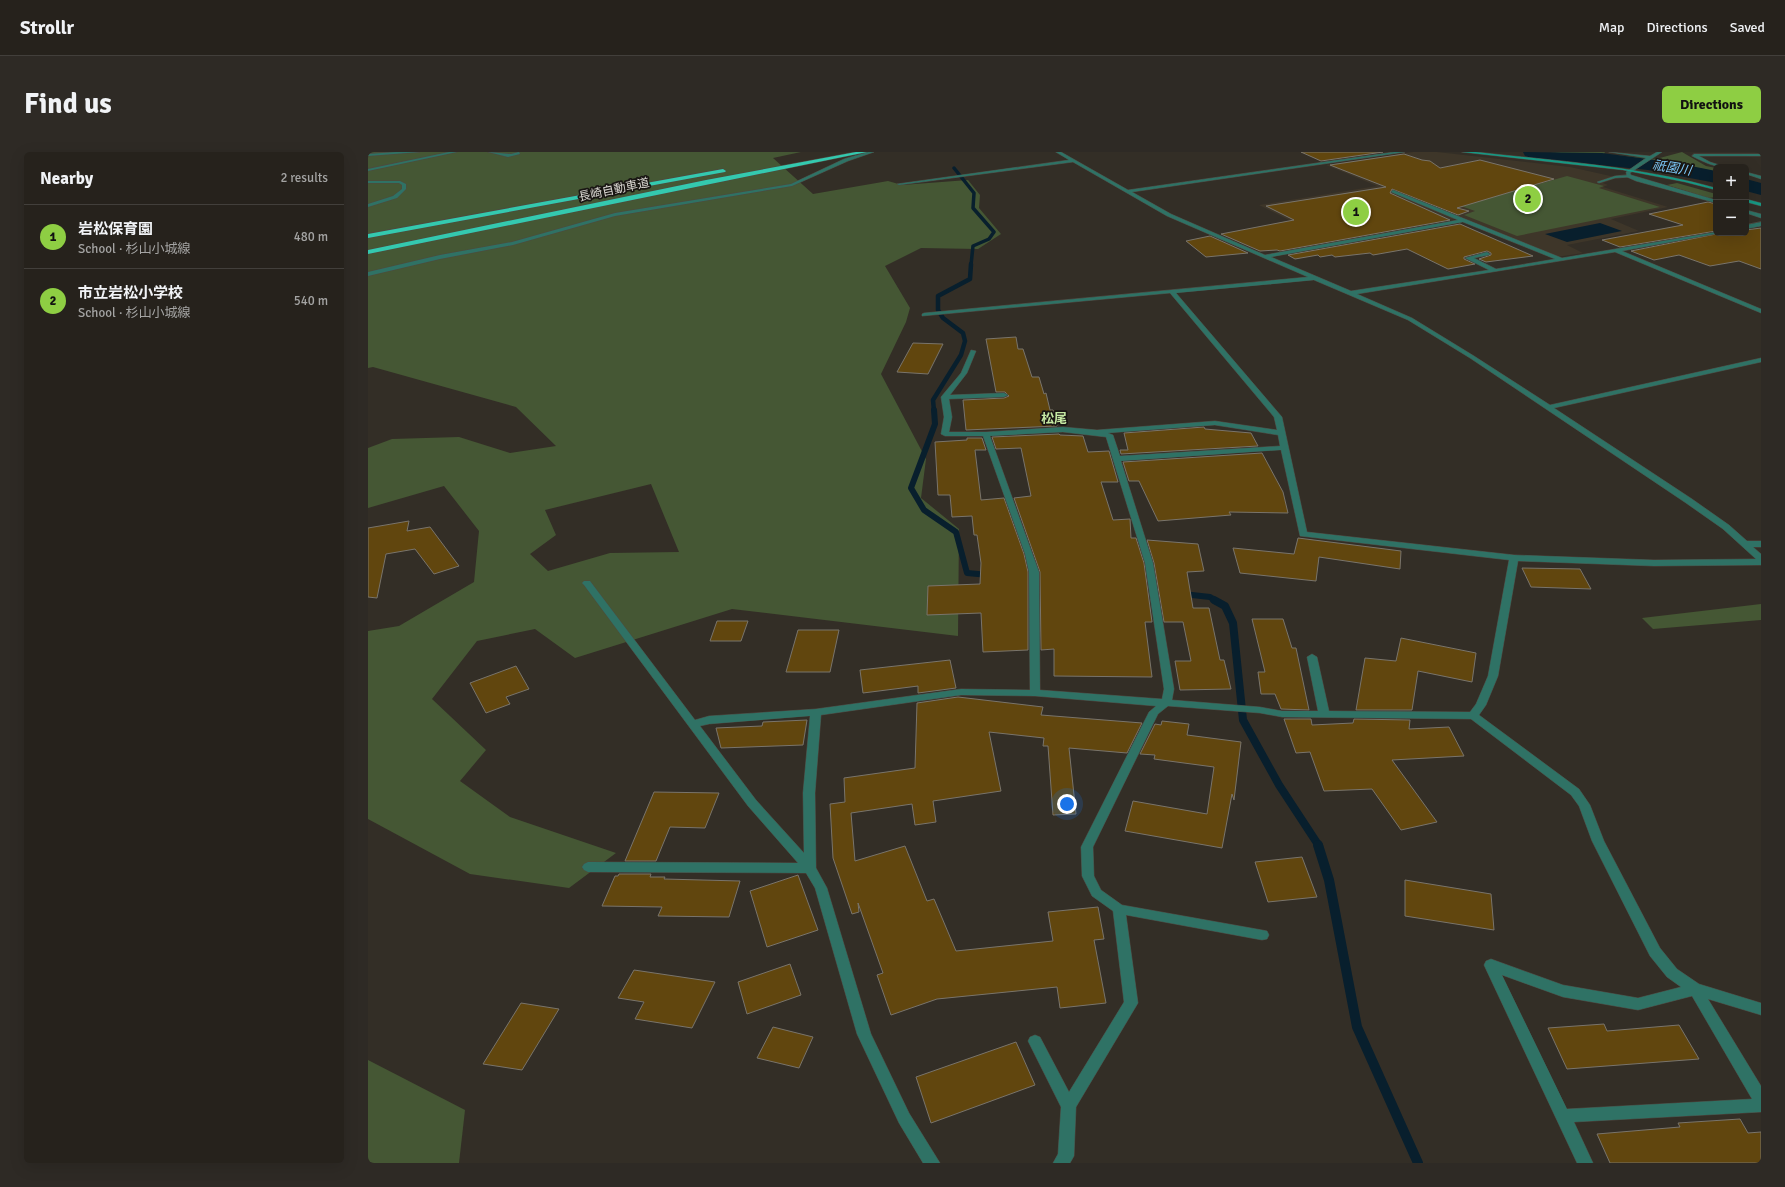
<!DOCTYPE html>
<html lang="en">
<head>
<meta charset="utf-8">
<style>
	:root { --surface:#26221c; --page:#2e2a25; --text:#f1f3f6; --muted:#a4a4a3; --line:#423f3b; --accent:#8ece43 }
	body { margin:0; font-family:Signika,"Noto Sans JP",sans-serif; background:var(--page); color:var(--text) }
	.controls { position:absolute; right:12px; top:12px; display:grid; overflow:hidden; border-radius:6px; box-shadow:0 4px 16px #0002 }
	.controls button { width:36px; height:36px; display:grid; place-items:center; padding:0; border:0; border-bottom:1px solid var(--line); background:var(--surface); color:var(--text); font:20px sans-serif }
	.you { position:absolute; left:699px; top:652px; width:14px; height:14px; margin:-10px; border:3px solid #fff; border-radius:50%; background:#1a73e8; box-shadow:0 0 0 6px #1a73e833 }
	.badge { display:grid; place-items:center; width:26px; height:26px; border-radius:50%; background:var(--accent); color:#111; font-size:13px; font-weight:700 }
	.pin { position:absolute; translate:-50% -50%; border:2px solid #fff; box-shadow:0 1px 4px #0006 }
	.list { margin:0; padding:0; list-style:none }
	h2 { display:flex; justify-content:space-between; align-items:center; height:52px; margin:0; padding:0 16px; font-size:17px }
	h2 small { font-size:13px; font-weight:400; color:var(--muted) }
	.list li { display:grid; grid-template-columns:26px 1fr auto; gap:12px; align-items:center; box-sizing:border-box; height:64px; padding:0 16px; border-top:1px solid var(--line) }
	.list b { display:block; font-size:15px; white-space:nowrap }
	.list p { margin:0; font-size:13px; white-space:nowrap; color:var(--muted) }
	.list em { font-size:13px; font-style:normal; color:var(--muted) }
	.map { position:relative; flex:none; width:1393px; height:1011px; overflow:hidden; border-radius:6px }
	header { display:flex; align-items:center; gap:24px; box-sizing:border-box; height:56px; padding:0 20px; background:var(--surface); border-bottom:1px solid var(--line) }
	header strong { font-size:19px }
	nav { display:flex; gap:22px; margin-inline-start:auto; font-size:14px }
	.intro { display:flex; align-items:center; justify-content:space-between; box-sizing:border-box; height:96px; padding:0 24px }
	h1 { margin:0; font-size:28px }
	.button { padding:10px 18px; border-radius:6px; background:var(--accent); color:#111; font-size:14px; font-weight:700 }
	main { display:flex; gap:24px; padding:0 24px }
	aside { flex:1; background:var(--surface); border-radius:6px; box-shadow:0 4px 16px #0002 }
	.map>svg:first-child { display:block }
	.built { fill:#3e3629 }
	.green { fill:#455734; fill-rule:evenodd }
	.water { fill:#081f2d }
	.lines { fill:none; stroke-linecap:round; stroke-linejoin:round }
	.stream-far4 { stroke:#081f2d; stroke-width:3.5 }
	.stream-far3 { stroke:#081f2d; stroke-width:4.5 }
	.stream-far2 { stroke:#081f2d; stroke-width:6 }
	.stream-far1 { stroke:#081f2d; stroke-width:8 }
	.stream { stroke:#081f2d; stroke-width:10 }
	.river { fill:#081f2d; fill-rule:evenodd }
	.building { fill:#61460e; stroke:#79746b }
	.service-casing { stroke:#4e4942; stroke-width:1 }
	.minor-casing { stroke:#4e4942; stroke-width:1 }
	.secondary-casing { stroke:#4e4942; stroke-width:1 }
	.motorway-casing { stroke:#4e4942; stroke-width:1 }
	.service { fill:#2f7265; fill-rule:evenodd }
	.minor { fill:#2f7265; fill-rule:evenodd }
	.secondary { fill:#179883; fill-rule:evenodd }
	.motorway { fill:#34c9af; fill-rule:evenodd }
	.labels { text-anchor:middle; dominant-baseline:central; stroke-width:3.5; stroke-linejoin:round; paint-order:stroke }
	.far-street-label { font-size:12px; fill:#dcd9d4; stroke:#191613 }
	.far-water-label { font-size:13px; font-style:italic; fill:#7ecafb; stroke:#191613 }
	.far-neighbourhood-label { font-size:13px; font-weight:bold; fill:#c5e9a3; stroke:#191613 }
</style>
</head>
<body>
<header>
<strong>Strollr</strong>
<nav><a>Map</a><a>Directions</a><a>Saved</a></nav>
</header>
<div class="intro"><h1>Find us</h1><a class="button">Directions</a></div>
<main>
<aside>
<h2>Nearby<small>2 results</small></h2>
<ul class="list">
<li><span class="badge">1</span><div><b>岩松保育園</b><p>School · 杉山小城線</p></div><em>480 m</em></li>
<li><span class="badge">2</span><div><b>市立岩松小学校</b><p>School · 杉山小城線</p></div><em>540 m</em></li>
</ul>
</aside>
<div class="map">
<svg width="1393" height="1011" viewBox="0 0 1393 1011">
	<rect width="100%" height="100%" fill="#332e26"/>
	<path class="built" d="M1045,0H1069L1202,15L1247,25H1251L1235,31L1240,33L1235,35L1300,55L1243,67L1271,79L1199,93L1215,101L1189,105L1028,38L1013,35L1088,67L965,90L891,53L1009,34L958,13Z"/>
	<g class="green">
		<path d="M0,0H433L405,6L445,42L520,29L534,33L600,28L612,43L611,56L633,82L610,97L553,96L517,114L542,156L538,170L513,222L558,307L553,346L591,377L590,484L364,457L207,506L167,477L109,489L64,547L118,598L92,629L142,665L248,701L201,736L102,722L0,667V479L31,474L106,430L111,379L76,334L0,356V296L24,287L91,285L142,301L188,294L148,255L5,215L0,216ZM283,332L311,400L242,401L180,419L162,402L188,383L177,358Z"/>
		<path d="M1182,0H1237L1236,2L1288,7L1314,0L1338,14L1348,16V20L1257,7Z"/>
		<path d="M1199,24L1236,34L1231,36L1292,55L1149,84L1096,63L1107,59L1093,54Z"/>
		<path d="M1309,31L1348,42V45L1341,46L1299,33Z"/>
		<path d="M1393,452V468L1285,477L1274,466Z"/>
		<path d="M0,908L97,958L91,1011H0Z"/>
	</g>
	<path class="water" d="M1232,71L1254,79L1199,90L1177,82Z"/>
	<g class="lines">
		<path class="stream-far4" d="M586,16L606,41L605,56L626,80L621,87L605,94L603,113"/>
		<path class="stream-far3" d="M566,259L565,248L593,203L597,189L595,181L575,166L570,158V144L602,127L603,112"/>
		<g class="stream-far2">
			<path d="M566,258L567,272L543,336L556,358L588,380L599,421L621,423"/>
			<path d="M815,442L842,445L848,449"/>
		</g>
		<path class="stream-far1" d="M846,448L857,454L865,471L875,568L911,633L951,694"/>
		<path class="stream" d="M950,693L961,728L989,875L1050,1011"/>
		<g class="river">
			<path d="M1155,0L1234,1L1303,10L1348,19V31L1280,18L1164,6L1157,4Z"/>
			<path d="M1378,27L1393,31V43L1378,39Z"/>
		</g>
	</g>
	<g class="building">
		<path d="M933,0H1015L953,9Z"/>
		<path d="M1036,2L1054,8L1062,9L1072,16L1112,8L1186,27L1089,56L1101,59L1090,63L1024,37L1022,41L1082,68L912,99L909,98L892,99L853,82L926,68L898,54L1018,35L962,13Z"/>
		<path d="M1340,50L1348,52V79L1252,95L1234,88L1315,73L1281,62Z"/>
		<path d="M1092,72L1165,104L1118,110L1111,107L1123,103V101L1119,99L1096,105V107L1107,112L1080,117L1039,97L1005,103L1002,101L967,105L964,103L952,105L950,103L927,107L920,103Z"/>
		<path d="M1393,76V117L1371,109L1342,114L1311,103L1286,108L1263,99L1353,81H1378V78Z"/>
		<path d="M842,84L880,101L838,105L818,89Z"/>
		<path d="M648,185L650,197H655L664,225H671L676,242L678,241L682,258H685L689,274L598,278L595,248L636,246L641,244L637,240H628L618,187Z"/>
		<path d="M545,191L575,192L560,222L529,220Z"/>
		<path d="M836,275L837,277L883,281L890,294L753,302L752,298H760L756,281Z"/>
		<path d="M691,282L692,283L715,284L720,300L741,299L750,330H733L745,368L762,367L763,386H768L776,411L784,470H777L784,525L686,524V497L673,498L672,420L646,346L663,344L653,296L628,297L624,285Z"/>
		<path d="M599,286H614L618,298H607L613,348L636,346L656,402L660,420V498L615,500L613,461L559,463L560,434L612,432L613,411L609,383H606L604,364L584,365L582,343H570L567,290L599,288Z"/>
		<path d="M894,301L915,340L920,361L861,360L863,363L790,369L771,329H761L755,310Z"/>
		<path d="M41,369L39,379L62,375L91,414L66,422L47,397L18,402L9,446L0,445V376Z"/>
		<path d="M930,386L1033,399L1032,417L951,405L948,429L872,421L865,396L926,402Z"/>
		<path d="M779,388L830,392L836,419L819,420L825,456H841L852,508H856L863,537L812,538L807,509H823L815,470H796L786,411Z"/>
		<path d="M1154,416L1212,417L1223,437L1163,435Z"/>
		<path d="M884,467H915L924,496H928L941,558L913,557L907,542H893L890,520H897Z"/>
		<path d="M349,469H380L373,489H342Z"/>
		<path d="M430,478H471L462,520H418Z"/>
		<path d="M1033,486L1108,501L1104,530L1050,519L1044,558H988L997,506L1028,509Z"/>
		<path d="M582,508L588,536L550,541V534L495,541L492,518Z"/>
		<path d="M148,514L161,537L138,545L142,552L118,561L102,531Z"/>
		<path d="M590,545L675,555L673,563L774,571L759,601L701,596L708,662L685,663L680,594H675L676,586L621,580L633,639L565,649L568,670L547,673L544,652L483,661L487,709L537,694L559,749L566,747L588,799L685,789L680,760L730,755L736,787L726,788L738,851L692,856L689,835L569,847L523,863L509,823L515,821L490,751L491,760L484,762L465,706L462,652L477,650L476,626L547,616L549,551Z"/>
		<path d="M916,567H943L944,573L985,571L986,567L1042,568L1041,577L1081,575L1096,604L1024,608L1069,670L1033,678L1004,637L956,639L942,600L928,601Z"/>
		<path d="M439,568L435,593L353,596L348,576L394,574L395,570Z"/>
		<path d="M794,569L821,572L819,583L873,590L866,648L864,642L854,696L757,679L765,649L839,662L846,615L786,607L787,603L772,602L787,572L793,573Z"/>
		<path d="M286,640L351,641L337,676L302,675L288,709H257Z"/>
		<path d="M934,705L949,745L900,750L887,710Z"/>
		<path d="M251,722H283L282,725H297L296,727L372,729L361,765L290,764L294,755L234,754L247,724H250Z"/>
		<path d="M430,723L450,778L399,795L382,739Z"/>
		<path d="M1037,728L1123,742L1126,778L1037,764Z"/>
		<path d="M422,812L433,843L379,862L370,830Z"/>
		<path d="M266,818L347,830L324,876L267,867L276,850L250,846Z"/>
		<path d="M153,851L191,857L154,918L115,912Z"/>
		<path d="M1236,872L1239,879L1311,873L1331,907L1199,917L1180,876Z"/>
		<path d="M405,875L445,885L431,916L389,906Z"/>
		<path d="M648,890L667,933L563,971L548,925Z"/>
		<path d="M1372,967L1380,981L1393,980V1011H1242L1229,982L1312,975L1310,971Z"/>
	</g>
	<g class="lines">
		<defs>
			<path id="service" d="M1261,23L1263,25L1247,26L1231,31L1229,30L1247,24Z"/>
			<g id="minor">
				<path d="M28,0H52L0,4V2Z"/>
				<path d="M81,0H89L0,19V17Z"/>
				<path d="M120,0L143,2L151,0L152,2L140,5Z"/>
				<path d="M500,0H506L480,9L424,34L247,64L145,93L72,107L0,124V120L72,103L144,90L247,61L423,32L476,7Z"/>
				<path d="M688,0H693L760,38L1026,0H1037L764,40L803,62L897,103L1090,68L1023,40L1025,38L1194,106L1348,80V81H1352L1254,99L1393,157V161L1247,100L989,142L1044,166L1106,204L1182,253L1393,206V210L1186,256L1324,347L1361,373L1379,389H1393V395H1385L1393,402V413L1286,414L1150,409L1130,524L1118,553L1111,563L1211,637L1222,653L1236,689L1292,796L1309,817L1331,832L1393,851V863L1340,847L1393,934V960L1206,970L1225,1011H1209L1116,813L1118,809L1123,807L1195,833L1270,846L1313,835L1299,825L1282,804L1224,689L1211,654L1203,643L1103,567L914,565L892,561L800,554L790,562L725,695L726,724L733,738L754,753L894,778L899,779L901,783L899,787L894,788L758,763L770,851L708,955L706,1004L702,1011H685L690,1002L693,955L660,889L662,885L667,883L672,885L701,940L756,850L745,759L724,744L714,724L713,695L781,560L788,554L667,544L593,543L453,563L447,641L448,716L459,736L503,882L541,961L572,1011H555L531,971L489,882L447,736L438,721L220,720L216,718L214,715L216,712L220,710L430,711L380,654L216,433L214,431L216,429H222L327,568L341,564L448,557L593,537L662,538L661,420L657,402L615,284H577L573,282L576,265L573,245L593,221L603,198L608,199L599,221L582,243L636,241L640,243L636,245L581,247L584,265L581,280H618L695,275L729,278L847,269L909,278L906,265L802,141L554,164V162L556,161L940,125L799,64L705,10L531,33L529,32L701,8ZM1095,70L1187,107L1128,117L1106,106L1121,103L1122,102L1119,100L1097,106L1121,118L983,139L903,105ZM946,128L1040,168L1102,206L1318,351L1355,377L1388,407L1286,408L1146,403L939,380L914,265L808,141ZM847,273L910,283L912,294L752,304L745,283L740,281ZM695,280L738,285L777,411L796,537L794,547L672,538L671,420L622,284ZM913,298L932,384L1141,408L1120,524L1108,552L1102,560L961,559L949,505L944,502L939,505L950,559H914L892,555L804,548L806,537L785,411L753,309ZM442,564L435,641L436,701L388,648L332,574L341,572ZM1134,823L1195,845L1270,858L1324,844L1384,947L1199,957Z"/>
				<path d="M1241,0L1282,4L1289,0H1294L1262,21L1263,23L1348,48V51L1268,29L1259,25L1258,20L1278,6Z"/>
				<path d="M1326,2H1393V4H1331L1342,10L1358,15C1345,15 1336,10 1324,4Z"/>
				<path d="M1378,20L1393,24V27L1378,22Z"/>
				<path d="M0,29H32L38,32V37L29,46L0,55V52L25,44L34,37V33L31,31H0Z"/>
				<path d="M1378,58L1393,62V66L1378,61Z"/>
				<path d="M1393,70V74L1378,77V73Z"/>
			</g>
			<g id="secondary">
				<path d="M1094,0H1108C1189,9 1269,14 1348,36V38L1317,30L1255,18Z"/>
				<path d="M1378,47L1393,51V54L1378,50Z"/>
			</g>
			<g id="motorway">
				<path d="M488,0H499L0,102V98L338,28Z"/>
				<path d="M355,17L358,19L357,20L0,86V82Z"/>
			</g>
		</defs>
		<use href="#service" class="service-casing"/>
		<use href="#minor" class="minor-casing"/>
		<use href="#secondary" class="secondary-casing"/>
		<use href="#motorway" class="motorway-casing"/>
		<use href="#service" class="service"/>
		<use href="#minor" class="minor"/>
		<use href="#secondary" class="secondary"/>
		<use href="#motorway" class="motorway"/>
	</g>
	<g class="labels">
		<g class="far-street-label">
			<text transform="translate(246 38) rotate(-12)">長崎自動車道</text>
		</g>
		<g class="far-water-label">
			<text transform="translate(1304 16) rotate(9)">祇園川</text>
		</g>
		<g class="far-neighbourhood-label">
			<text x="686" y="267">松尾</text>
		</g>
	</g>
</svg>
<div class="controls">
<button>+</button>
<button>−</button>
</div>
<div class="you"></div>
<div class="pin badge" style="left:988px;top:60px">1</div>
<div class="pin badge" style="left:1160px;top:47px">2</div>
</div>
</main>
</body>
</html>
